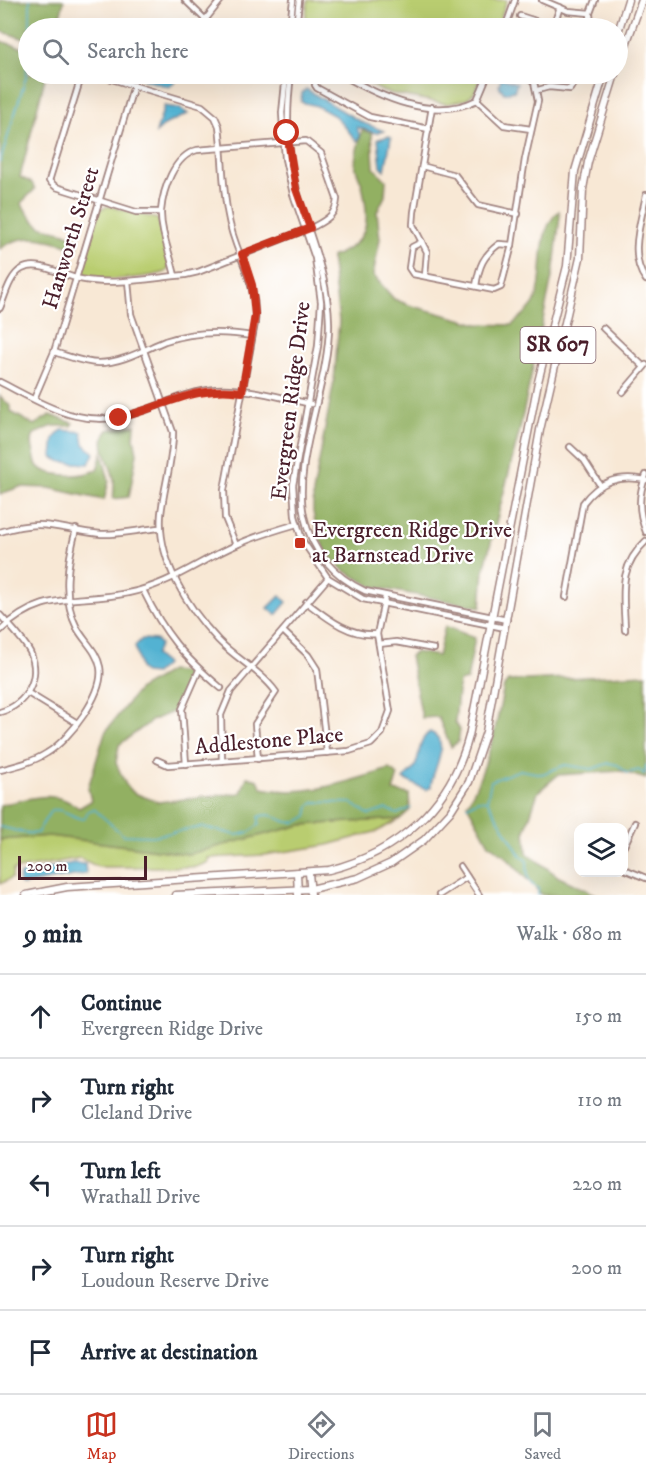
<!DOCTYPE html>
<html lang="en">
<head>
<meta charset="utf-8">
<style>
	:root { --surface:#fff; --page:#f6f6f7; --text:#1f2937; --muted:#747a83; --line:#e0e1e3; --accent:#c8321e }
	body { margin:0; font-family:"IM FELL DW Pica",serif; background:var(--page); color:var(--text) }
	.controls { position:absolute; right:18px; bottom:18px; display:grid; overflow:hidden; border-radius:12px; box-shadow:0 6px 24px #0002 }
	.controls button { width:54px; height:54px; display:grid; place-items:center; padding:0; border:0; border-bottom:2px solid var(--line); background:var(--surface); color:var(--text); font:30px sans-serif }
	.scale { position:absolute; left:18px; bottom:15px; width:129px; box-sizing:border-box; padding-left:6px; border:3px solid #4a1f2b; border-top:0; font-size:16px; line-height:21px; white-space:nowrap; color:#4a1f2b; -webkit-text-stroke:4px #fff; paint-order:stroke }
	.stop { position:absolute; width:18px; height:18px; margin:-14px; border:4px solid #c8321e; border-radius:50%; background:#fff }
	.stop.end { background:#c8321e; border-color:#fff; box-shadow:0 2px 6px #0008 }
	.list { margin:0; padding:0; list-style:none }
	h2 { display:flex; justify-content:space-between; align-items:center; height:78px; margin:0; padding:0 24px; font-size:26px }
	h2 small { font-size:20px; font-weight:400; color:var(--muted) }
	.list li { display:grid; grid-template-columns:39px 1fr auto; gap:18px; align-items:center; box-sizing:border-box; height:84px; padding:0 24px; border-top:2px solid var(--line) }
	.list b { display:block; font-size:22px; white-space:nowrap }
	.list p { margin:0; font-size:20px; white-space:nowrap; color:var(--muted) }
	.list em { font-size:20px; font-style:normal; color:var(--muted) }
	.icon { flex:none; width:33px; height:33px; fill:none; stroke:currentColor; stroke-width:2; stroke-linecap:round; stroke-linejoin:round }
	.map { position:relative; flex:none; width:646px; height:895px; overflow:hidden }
	.search { position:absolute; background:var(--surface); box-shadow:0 6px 24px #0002; left:18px; right:18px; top:18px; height:66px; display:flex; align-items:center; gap:15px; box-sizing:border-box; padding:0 21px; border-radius:33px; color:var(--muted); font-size:22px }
	.sheet { height:498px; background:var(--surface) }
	nav { display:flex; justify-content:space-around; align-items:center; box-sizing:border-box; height:84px; border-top:2px solid var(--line); background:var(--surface); font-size:16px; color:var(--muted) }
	nav a { display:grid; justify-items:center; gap:3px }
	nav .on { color:var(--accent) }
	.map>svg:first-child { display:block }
	.green { fill:#b9cd70; stroke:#82764e; stroke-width:1.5 }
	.forest { fill:#92b062; stroke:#6e6846; stroke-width:1.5 }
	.water { fill:#53b2d2; stroke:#4e687e; stroke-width:1.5 }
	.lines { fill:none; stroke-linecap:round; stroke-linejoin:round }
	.stream { stroke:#53b2d2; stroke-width:1.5 }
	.minor-casing { stroke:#a18480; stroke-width:8 }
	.major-casing { stroke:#a18480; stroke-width:9 }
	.minor { stroke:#fff; stroke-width:4.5 }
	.major { stroke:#fff; stroke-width:6 }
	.route { stroke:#c8321e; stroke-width:8 }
	.poi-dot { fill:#c8321e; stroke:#fff; stroke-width:2 }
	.labels { text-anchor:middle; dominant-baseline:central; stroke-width:4.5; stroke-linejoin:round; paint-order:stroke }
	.shield { fill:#fff; stroke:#80626b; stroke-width:1.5 }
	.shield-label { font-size:21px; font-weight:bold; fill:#4a1f2b }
	.street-label { font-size:22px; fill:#4a1f2b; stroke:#fff }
	.poi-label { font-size:22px; fill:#4a1f2b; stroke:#fff; text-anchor:start }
</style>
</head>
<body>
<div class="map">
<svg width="646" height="895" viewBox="0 0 646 895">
	<rect width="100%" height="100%" fill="#fff"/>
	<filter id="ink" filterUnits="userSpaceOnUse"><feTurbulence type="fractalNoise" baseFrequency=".0167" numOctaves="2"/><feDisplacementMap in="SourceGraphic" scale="12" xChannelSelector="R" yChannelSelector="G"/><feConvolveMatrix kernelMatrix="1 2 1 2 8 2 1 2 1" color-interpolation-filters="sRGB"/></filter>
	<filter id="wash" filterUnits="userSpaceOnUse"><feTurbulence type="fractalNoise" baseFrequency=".008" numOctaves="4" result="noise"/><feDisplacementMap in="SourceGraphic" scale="24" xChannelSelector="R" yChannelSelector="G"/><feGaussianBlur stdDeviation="1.35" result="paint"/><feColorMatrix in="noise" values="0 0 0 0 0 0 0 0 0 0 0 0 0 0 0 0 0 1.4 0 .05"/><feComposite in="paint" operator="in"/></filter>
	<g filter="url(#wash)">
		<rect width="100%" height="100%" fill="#f8e8d5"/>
		<g class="green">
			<path d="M308,0H507L497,28H304Z"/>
			<path d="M351,74H481L475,92L467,99L447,104L384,92Z"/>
			<path d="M109,206L158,219L170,266L166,272C151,277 94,284 82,274L100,209Z"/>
			<path d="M400,819L378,831L328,845L264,855L208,858L209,862L196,867H98L80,858L13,870L12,878L0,884V840L49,836L189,854L301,825Z"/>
		</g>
		<g class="forest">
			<path d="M0,0H62L64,1L57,28H28V40L0,31Z"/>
			<path d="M0,41L28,49V74H46L20,177L32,183L35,189L21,203C43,239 48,223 76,238L78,248C51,240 25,230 0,249Z"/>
			<path d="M362,130L372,133L374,168L386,180L385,196L377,212L380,239L373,275L394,299L409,305L478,324L512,325C519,318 531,310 535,301C547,275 534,232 559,211L560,216L554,268L519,433L484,570L481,607L373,587L343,570L328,554L318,536L313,512V493L334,381L339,321L331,257C369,243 371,224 362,185C360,178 355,170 355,163C355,153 360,140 362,130Z"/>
			<path d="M0,396L11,407V412L34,425L50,415L73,423L72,426H53L34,434C31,441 32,446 34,453C35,459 35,466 41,469C55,477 82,477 97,470L102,453L109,481L104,500L49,488L20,487L0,494Z"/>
			<path d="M135,425L134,438L137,453L129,497L113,499C114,493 114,486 114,480C112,464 95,444 108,430Z"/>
			<path d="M445,626L475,638L467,680L459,682L455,722L460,730L458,742L451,747L438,717L422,718L410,656L416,652L438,656Z"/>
			<path d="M170,671L191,673L173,712L153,720L119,745L116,763L126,785L134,793L158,802L241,793L247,777L258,780L262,788C306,798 348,781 390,769L398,775L393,791L409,794L410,810L400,819L301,825L189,854L49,836L0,840V805C30,799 53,788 79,808L91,801L88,788L105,732L138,690Z"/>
			<path d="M646,674V779L621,771L558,775L538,792L525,831L527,853L559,877L597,895H542L505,856L489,844L467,804C488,767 496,728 504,686L508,681Z"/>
		</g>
		<g class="water">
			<path d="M140,74H177L174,83L169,87L142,79Z"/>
			<path d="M501,78L517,83L514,91L504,93L499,86Z"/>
			<path d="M306,89L361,122L384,131L376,133L357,127L360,137L357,141L335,116L317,106L301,102L302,93Z"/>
			<path d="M164,106L179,108L188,114L166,124L156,133Z"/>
			<path d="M389,136L391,138L385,170L381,166L378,139Z"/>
			<path d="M62,430L82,432L84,444L94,453L89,464L62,462L52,457L54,438Z"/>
			<path d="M280,596L287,602L276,615L268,608Z"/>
			<path d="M142,639L156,640L160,644L155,655L166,664L155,674L144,673L140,669L135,646Z"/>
			<path d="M430,732C454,742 430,773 431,787L426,790L403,779C406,775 411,773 414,768C421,757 417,740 430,732Z"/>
			<path d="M73,863L85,864L86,874L22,885L19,883L20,874Z"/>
		</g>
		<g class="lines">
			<g class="stream">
				<path d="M30,0V28"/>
				<path d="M0,162L26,77L28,52"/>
				<path d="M488,802L520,855L527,861C528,872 525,883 538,888V895"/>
				<path d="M467,806L478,800L487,801L491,781L520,770L542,774L565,765L592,769L609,763L618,765L627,773L639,770L644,774L646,765"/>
				<path d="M0,827C14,829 23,835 37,833L51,810C66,808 73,819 84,819L88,811L94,809L123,835L153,836L202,827L237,835L250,832L259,824V817C277,808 285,834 307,816L309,806L314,802L351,803L369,815L386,809L397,814L411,808"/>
			</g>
		</g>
	</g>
	<g filter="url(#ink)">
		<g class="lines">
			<defs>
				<g id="minor">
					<path d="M185,0L214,28"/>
					<path d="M542,0L568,11L590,13"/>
					<path d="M520,16L557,28"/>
					<path d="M205,20L221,0"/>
					<path d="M553,27L560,7"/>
					<path d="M290,28L293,0"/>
					<path d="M296,28L299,0"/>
					<path d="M505,28L515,0"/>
					<path d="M528,28L532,20"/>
					<path d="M591,28L590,13L595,0"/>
					<path d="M82,74L49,181L56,187L136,212H161"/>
					<path d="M95,74L202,106L215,117L219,126C223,155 222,185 228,215C234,254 258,279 255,323L224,490L225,518L236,545"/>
					<path d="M286,74L282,113L285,159L293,194L315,258L321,302L318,346L293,485L295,516L302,540L328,578L363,599L505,628"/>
					<path d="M291,74C286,114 286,152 297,191C309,237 328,273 329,323C330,382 292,462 304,516C311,550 334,577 365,591L507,620"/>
					<path d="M316,74L315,85L317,88L370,117L429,129"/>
					<path d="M341,74C380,97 433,122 477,100L488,74"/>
					<path d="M538,90L549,87L570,89L579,74"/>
					<path d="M477,100L504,125L531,129"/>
					<path d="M422,166L455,175L478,205L518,214"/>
					<path d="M646,195C641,222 628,256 646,280"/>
					<path d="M422,242L412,247L409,268L413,274L494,290L501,287L512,245L525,159L538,101L534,82L524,74"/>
					<path d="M425,276L427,252L413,225L414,212L432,107"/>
					<path d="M128,281L131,314L173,432C173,460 164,486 161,514C157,560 188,608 218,640C235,658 261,671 276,692L255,724L258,759"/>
					<path d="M476,286C479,266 483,256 499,244L512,245"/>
					<path d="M0,308C5,296 10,275 22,269C39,260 63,276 80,279C114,286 151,278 185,275L198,272L315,226C328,219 336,214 337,199L321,153L306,141L197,150C174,156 163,189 161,211C160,231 171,256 175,276"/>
					<path d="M603,328L644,367"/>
					<path d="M54,352C68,356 84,363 99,363C122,363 145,349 165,341C194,331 222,331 252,336"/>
					<path d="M0,382C49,407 85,432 142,411C166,403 190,391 216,389C247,387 281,398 311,404"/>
					<path d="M623,392L646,365"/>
					<path d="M34,399L54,352L134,85"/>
					<path d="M570,447L584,460L600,485"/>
					<path d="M646,475C638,496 638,511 646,532"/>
					<path d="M0,532C46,517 58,530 101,534C121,535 141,529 161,528"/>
					<path d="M143,590C165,635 183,656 221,688"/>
					<path d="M566,597L583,503C600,480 619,475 646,480"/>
					<path d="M306,602C327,618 350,637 377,634"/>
					<path d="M0,615C10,626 23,639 30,652C42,678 26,705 0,712"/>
					<path d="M625,630C624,594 617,568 646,541"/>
					<path d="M0,631C43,589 77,604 128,593C169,585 199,561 236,545C256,536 276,530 297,524"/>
					<path d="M283,631L308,655L317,669L327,753"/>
					<path d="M379,644L396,642L434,649"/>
					<path d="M28,693L77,723"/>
					<path d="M157,760L168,765L349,751L371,744L382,733L390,711L377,634L385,597"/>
					<path d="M222,761L221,715L231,691L328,578"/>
					<path d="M186,764L182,709L199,670"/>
					<path d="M0,770C16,766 33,762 47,753C69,740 105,693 100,667C97,651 84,641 77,628C61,597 68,561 76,529"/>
					<path d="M624,846L635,823"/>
					<path d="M460,866L479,895"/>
					<path d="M624,869L646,878"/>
					<path d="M439,895L467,877"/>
				</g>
				<g id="major">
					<path d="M618,32L628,0"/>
					<path d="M618,67L642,0"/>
					<path d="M297,873L298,895"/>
					<path d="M309,873L311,895"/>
					<path d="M26,895L67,887L329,870C398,853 451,805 469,736L538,382L567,266L575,171L604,74"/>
					<path d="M175,895L311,889L358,878L391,863L424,840L450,812L469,782L486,732L540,430L580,258L583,189L588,162L615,74"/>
				</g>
			</defs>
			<use href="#minor" class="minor-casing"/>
			<use href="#major" class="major-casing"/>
			<use href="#minor" class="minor"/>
			<use href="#major" class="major"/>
		</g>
	</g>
	<g class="lines" filter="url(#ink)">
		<path class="route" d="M119,418C161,408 197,384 242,392L255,315L252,285L242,254L310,228L296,189L287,133"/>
	</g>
	<rect class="poi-dot" x="294" y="537" width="12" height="12" rx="3"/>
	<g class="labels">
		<rect class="shield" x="520.5" y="327" width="75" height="36" rx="4.5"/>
		<g class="shield-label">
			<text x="558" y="345">SR 607</text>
		</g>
		<g class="street-label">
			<text transform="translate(71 238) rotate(-73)">Hanworth Street</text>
			<text transform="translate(291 401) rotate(-83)">Evergreen Ridge Drive</text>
			<text transform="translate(269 741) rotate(-5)">Addlestone Place</text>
		</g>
		<g class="poi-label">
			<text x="312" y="530">Evergreen Ridge Drive<tspan x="312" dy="25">at Barnstead Drive</tspan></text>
		</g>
	</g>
</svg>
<div class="controls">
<button><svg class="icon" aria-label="layers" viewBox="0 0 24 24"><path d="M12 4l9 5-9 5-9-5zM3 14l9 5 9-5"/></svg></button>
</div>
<div class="scale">200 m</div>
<div class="stop" style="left:287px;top:133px"></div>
<div class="stop end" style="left:119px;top:418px"></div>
<div class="search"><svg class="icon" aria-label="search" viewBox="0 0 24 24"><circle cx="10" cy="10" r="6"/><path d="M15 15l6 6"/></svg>Search here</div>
</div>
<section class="sheet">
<h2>9 min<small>Walk · 680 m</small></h2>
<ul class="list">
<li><svg class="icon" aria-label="ahead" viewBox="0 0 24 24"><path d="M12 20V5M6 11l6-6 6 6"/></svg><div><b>Continue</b><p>Evergreen Ridge Drive</p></div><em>150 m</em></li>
<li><svg class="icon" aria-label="right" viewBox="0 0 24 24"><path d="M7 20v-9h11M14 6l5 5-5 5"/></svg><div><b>Turn right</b><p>Cleland Drive</p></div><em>110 m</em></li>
<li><svg class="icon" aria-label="left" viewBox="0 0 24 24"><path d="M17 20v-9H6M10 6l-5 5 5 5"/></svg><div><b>Turn left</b><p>Wrathall Drive</p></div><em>220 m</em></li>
<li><svg class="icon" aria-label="right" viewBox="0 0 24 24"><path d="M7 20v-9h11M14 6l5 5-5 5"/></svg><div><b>Turn right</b><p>Loudoun Reserve Drive</p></div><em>200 m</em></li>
<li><svg class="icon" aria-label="arrive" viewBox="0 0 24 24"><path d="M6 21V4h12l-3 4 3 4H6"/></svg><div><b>Arrive at destination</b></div></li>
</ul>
</section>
<nav>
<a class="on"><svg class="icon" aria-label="map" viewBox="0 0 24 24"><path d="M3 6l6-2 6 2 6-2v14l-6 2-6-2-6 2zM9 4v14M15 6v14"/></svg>Map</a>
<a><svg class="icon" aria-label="directions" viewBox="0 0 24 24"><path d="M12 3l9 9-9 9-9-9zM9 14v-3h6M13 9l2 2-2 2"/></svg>Directions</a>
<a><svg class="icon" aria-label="saved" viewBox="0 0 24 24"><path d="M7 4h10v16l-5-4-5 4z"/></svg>Saved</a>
</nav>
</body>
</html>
